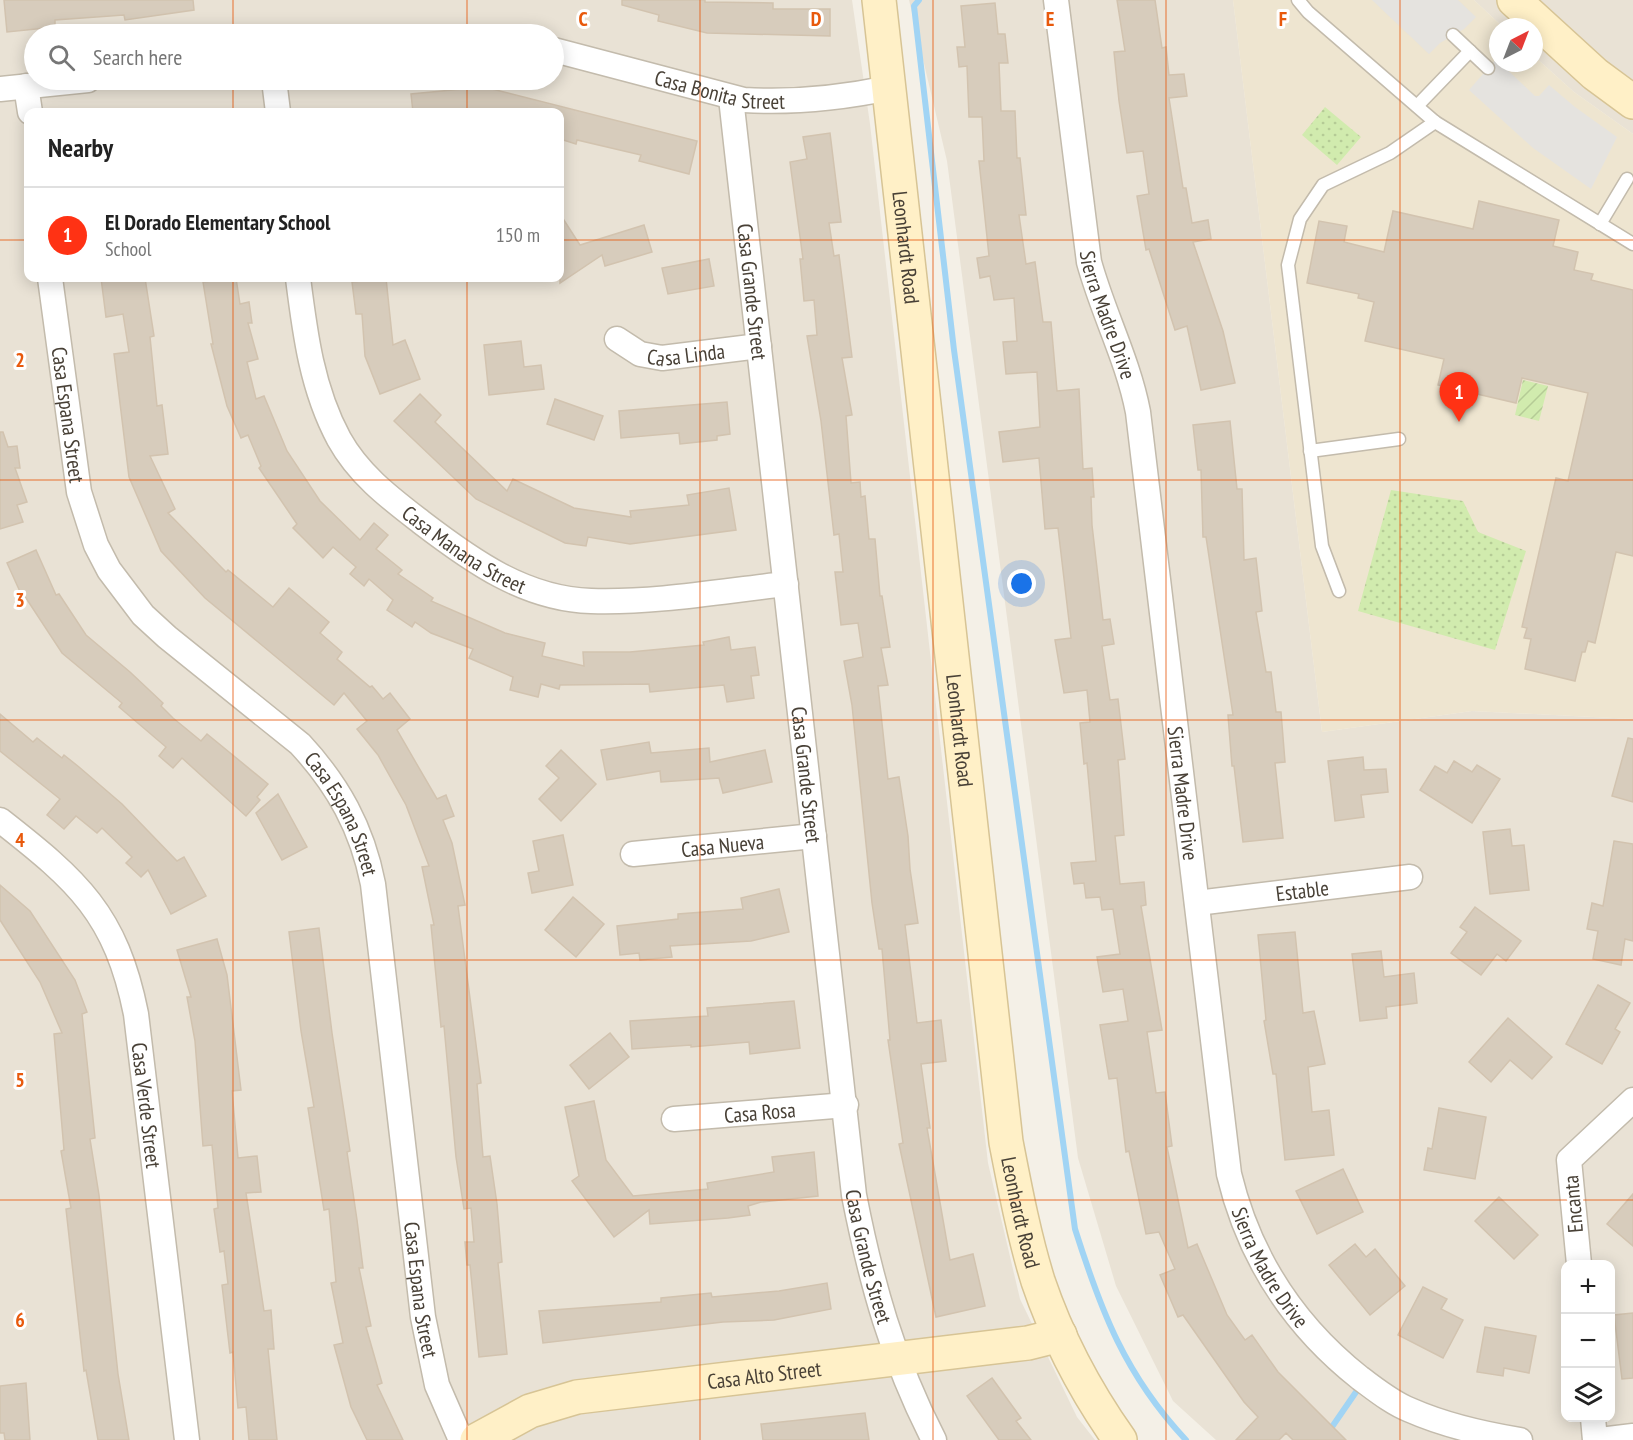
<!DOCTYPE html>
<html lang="en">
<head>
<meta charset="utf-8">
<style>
	:root { --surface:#fff; --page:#f6f6f6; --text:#222; --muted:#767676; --line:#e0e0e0; --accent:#ff3214 }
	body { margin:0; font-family:"PT Sans Narrow",sans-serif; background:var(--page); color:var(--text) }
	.controls { position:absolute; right:18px; bottom:18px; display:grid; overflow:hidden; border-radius:12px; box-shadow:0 3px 15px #0003 }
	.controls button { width:54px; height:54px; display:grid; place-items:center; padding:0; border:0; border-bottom:2px solid var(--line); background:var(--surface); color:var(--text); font:30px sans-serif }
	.compass { position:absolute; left:1489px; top:18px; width:54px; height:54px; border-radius:50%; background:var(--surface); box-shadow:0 3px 15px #0003; rotate:42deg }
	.you { position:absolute; left:1022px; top:584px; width:21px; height:21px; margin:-15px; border:4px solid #fff; border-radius:50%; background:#1a73e8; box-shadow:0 0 0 9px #1a73e833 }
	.badge { display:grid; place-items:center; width:39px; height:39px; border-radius:50%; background:var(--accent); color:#fff; font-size:20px; font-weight:700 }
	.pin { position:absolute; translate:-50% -50px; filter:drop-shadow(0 2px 3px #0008) }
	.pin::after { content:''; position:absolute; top:32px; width:21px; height:18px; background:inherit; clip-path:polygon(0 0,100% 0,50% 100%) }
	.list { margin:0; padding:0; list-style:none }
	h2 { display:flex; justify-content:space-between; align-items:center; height:78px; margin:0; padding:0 24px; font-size:26px }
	h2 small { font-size:20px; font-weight:400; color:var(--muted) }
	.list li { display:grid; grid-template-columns:39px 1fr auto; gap:18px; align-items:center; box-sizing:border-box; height:96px; padding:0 24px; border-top:2px solid var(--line) }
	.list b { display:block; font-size:22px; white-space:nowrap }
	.list p { margin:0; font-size:20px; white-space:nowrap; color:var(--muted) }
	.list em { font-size:20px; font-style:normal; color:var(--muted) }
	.icon { flex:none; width:33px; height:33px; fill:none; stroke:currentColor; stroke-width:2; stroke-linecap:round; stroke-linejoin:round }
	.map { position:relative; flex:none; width:1633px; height:1440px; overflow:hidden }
	.search { position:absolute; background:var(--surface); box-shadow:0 3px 15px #0003; left:24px; top:24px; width:540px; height:66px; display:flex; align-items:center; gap:15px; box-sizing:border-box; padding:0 21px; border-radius:33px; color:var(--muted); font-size:22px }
	.panel { position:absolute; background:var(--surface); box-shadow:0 3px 15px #0003; left:24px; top:108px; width:540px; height:174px; border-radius:12px }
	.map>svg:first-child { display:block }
	.residential { fill:#e9e2d5; fill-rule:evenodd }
	.education { fill:#eee5d0 }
	.park { fill:url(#park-dots) }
	.garden { fill:url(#garden-furrows) }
	.parking { fill:#e5e3df }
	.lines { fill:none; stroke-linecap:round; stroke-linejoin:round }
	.stream { stroke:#a1d4f4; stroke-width:6 }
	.building { fill:#d7ccbc; stroke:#d2c3af; stroke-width:1.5 }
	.lane-casing { stroke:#c3bbac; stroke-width:15 }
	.street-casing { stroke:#c3bbac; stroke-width:27 }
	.secondary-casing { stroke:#d7c495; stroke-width:36 }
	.lane { stroke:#fff; stroke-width:12 }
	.street { stroke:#fff; stroke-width:24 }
	.secondary { stroke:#fff0c7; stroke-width:33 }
	.grid { fill:none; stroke:#e8590c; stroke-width:1.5; stroke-opacity:0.55 }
	.labels { text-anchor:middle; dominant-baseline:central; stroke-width:6; stroke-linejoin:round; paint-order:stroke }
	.street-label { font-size:21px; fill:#484036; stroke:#fff }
	.grid-label { font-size:20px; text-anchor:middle; font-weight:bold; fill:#e8590c; stroke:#fff; stroke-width:6; stroke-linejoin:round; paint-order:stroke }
</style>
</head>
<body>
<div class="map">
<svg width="1633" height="1440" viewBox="0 0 1633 1440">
	<defs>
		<pattern id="park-dots" width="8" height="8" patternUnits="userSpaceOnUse" patternTransform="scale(1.5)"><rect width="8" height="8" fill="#d1ebae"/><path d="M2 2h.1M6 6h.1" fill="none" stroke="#b5cb96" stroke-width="1.8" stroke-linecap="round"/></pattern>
		<pattern id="garden-furrows" width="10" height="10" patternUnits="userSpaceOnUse" patternTransform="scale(1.5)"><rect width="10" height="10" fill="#d1ebae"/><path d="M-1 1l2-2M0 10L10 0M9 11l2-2" fill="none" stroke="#b5cb96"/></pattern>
	</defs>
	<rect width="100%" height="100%" fill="#f4f0e7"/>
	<g class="residential">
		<path d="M0,0H852L870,124L988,1163L1020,1299L1077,1417L1095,1440H0ZM34,34H554V80H34ZM28,112H560V278H28Z"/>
		<path d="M909,0H1233L1322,732L1472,711L1633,719V1440H1216L1173,1401L1116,1286L1078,1158L947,161ZM1566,1264H1610V1418H1566Z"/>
		<path d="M1474,0H1633V134L1574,92L1534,56V27H1503Z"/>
	</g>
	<path class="education" d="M1233,0H1474L1503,27H1498V63H1534V56L1574,92L1633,134V719L1472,711L1322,732Z"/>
	<g class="park">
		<path d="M1325,107L1361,137L1337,165L1302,135Z"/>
		<path d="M1391,490L1463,501L1478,532L1526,551L1495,650L1358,611Z"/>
	</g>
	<path class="garden" d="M1523,380L1548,386L1539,421L1515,415Z"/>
	<g class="parking">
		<path d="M1372,0H1458L1476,17L1464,29L1440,43L1429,54Z"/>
		<path d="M1496,59L1535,96H1539L1549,85L1575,107L1617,137L1591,189L1533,148L1469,90Z"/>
	</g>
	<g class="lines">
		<g class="stream">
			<path d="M919,0L914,6L954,350L1075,1229C1101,1311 1125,1375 1186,1440"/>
			<path d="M1323,1440L1356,1392"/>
		</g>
	</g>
	<g class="building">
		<path d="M4,0H193L194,10L125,20L124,15L55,20V27L7,32Z"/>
		<path d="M622,0H705V2L773,3V9H830V36L707,33L658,21L659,15L622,5Z"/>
		<path d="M1117,0H1155L1162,48L1166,47L1169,75L1184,74L1187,96L1169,98L1183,188H1186L1192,223L1208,220L1211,239L1193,242L1223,331L1235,383L1201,390L1187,326L1175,330L1149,249L1146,250L1137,196L1149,194L1143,151L1127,153L1119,101L1114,52L1125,51Z"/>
		<path d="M995,3L998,34H1005L1008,63H999L1001,111H1015L1017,158H1020L1026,215H1019L1026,264L1035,262L1043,322H1051L1057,391L1079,389L1083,469L1092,468L1094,497H1091L1092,525L1103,620L1110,619L1114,644L1102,646L1110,700L1118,699L1125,759L1118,760L1124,835L1115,836L1120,884L1144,882L1146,905L1141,906L1162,1030L1147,1032L1156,1093L1165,1092L1172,1146L1167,1147L1188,1248L1197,1244L1227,1315L1245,1340L1252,1335L1278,1372L1346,1440H1293L1286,1433L1279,1440H1236L1258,1417L1244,1402L1183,1315L1178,1317L1160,1275L1175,1269L1159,1232L1146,1234L1129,1151L1126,1152L1117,1078L1109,1079L1100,1025L1128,1021L1123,989L1103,992L1097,957L1120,954L1113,909L1102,910L1100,897L1086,898L1084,883L1074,884L1071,863L1096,861L1087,763L1084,764L1080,723L1090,722L1087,690L1064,693L1055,640L1071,638L1058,528L1045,529L1039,458L1003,462L999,432L1040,427L1037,372L1006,374L1003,342L1017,341L1014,298L994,300L990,276L980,278L977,258L989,256L979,161H984L982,117H969L967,66L959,67L957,47H965L961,6Z"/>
		<path d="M484,87L697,141L689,174L639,161L641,155L577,140L576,144L560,139V112H413L411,94Z"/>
		<path d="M830,133L841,222L829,223L834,256L839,255L852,357L842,358L852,415L846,416L851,483L860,482L861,497L865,496L869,539H875L880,596H882L890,647L881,648L888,685L878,686L888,779L899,777L908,836L910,869L918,923L905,925L917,1023L941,1020L946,1061L921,1064L930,1128H927L950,1260L973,1254L985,1306L936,1317L899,1144L903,1143L888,1040H890L882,949H879L872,903L852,705L844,661L863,657L858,623L841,625L835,572H843L839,534L834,535L821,421L807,336L817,335L814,300L804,301L800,259H803L790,162L807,159L803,137Z"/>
		<path d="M1479,201L1559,220L1553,246L1578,252L1574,270L1593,274L1591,280L1633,290V556L1616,552L1595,643L1588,641L1585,652H1582L1575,681L1525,669L1531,639L1524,638L1527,628L1522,627L1556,478L1568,481L1588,393L1522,378L1516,403L1438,385L1444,359L1365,341L1374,302L1358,298L1359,294L1307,283L1319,221L1347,226L1344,242L1384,252L1393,211L1473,229Z"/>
		<path d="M560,214L580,245L644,225L652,252L605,266L602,255L560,283Z"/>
		<path d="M709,259L714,286L668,294L662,268Z"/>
		<path d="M101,278H145L154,336L150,337L157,406L162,405L168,454L150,456L175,509L168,513L226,572L228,570L273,607L289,588L329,622L320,633L342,652L337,659L370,687L372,686L383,699L390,693L410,719L397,730L437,799L446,795L454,816L443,820L452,843L465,905L458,906L481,1083L477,1084L483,1157L490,1156L497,1204L502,1262L498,1263L507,1354L479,1357L470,1265H467L465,1242H474L471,1208L464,1209L456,1157L444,1026L441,1027L431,925H434L422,867L429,866L406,805L378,755L357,729L367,721L344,693L334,705L205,598L161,551L129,477L114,354L129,352L123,314L106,317Z"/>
		<path d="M236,278L240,304L249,302L252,323H248L258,359L247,362L256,399L264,396L287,451L320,501L360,540L374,523L388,535L376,549L402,570L398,574L433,598L431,601L505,633L545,643L542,656L584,666L583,652H630L704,645L703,642L729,637L731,650L755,647L759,675L751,676L754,698L727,702L724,685L650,692L649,684L560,685L559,689L541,684L538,697L510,690L513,677L469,658L473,649L431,633L415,622L412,627L387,610L393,600L369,579L364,586L350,574L356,567L333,547L323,558L293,528L297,524L259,468L261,466L248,435L241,438L227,406L211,344H213L203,282Z"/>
		<path d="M386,278L393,345L405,340L420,379L380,394L365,356L362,314H356L352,282Z"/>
		<path d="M521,341L524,367L541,365L544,389L489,395L484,345Z"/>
		<path d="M420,394L441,415L435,422L507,491L513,479L574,508L631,517L630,511L689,505L687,495L729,488L736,530L630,544L588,537L586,546L565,543L476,499L394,421Z"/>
		<path d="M555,399L603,416L594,440L547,424Z"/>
		<path d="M727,402L730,434L717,436V440L680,444L679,433L621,438L619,411Z"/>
		<path d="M1230,421L1237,489H1242L1244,560L1256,558L1262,611L1256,612L1266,672H1271L1276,712H1281L1285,762L1275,763L1283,838L1243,842L1234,766H1232L1228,715H1233L1206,537H1203L1201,470H1198L1193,425Z"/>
		<path d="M0,432H3L8,447L17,446L20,468H15L27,502L17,505L23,522L0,529Z"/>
		<path d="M36,550L56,595L59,594L86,635L130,672L163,703L161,706L173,718L201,741L207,734L268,784L257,797L260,800L246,816L182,758L173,768L159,756L166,747L119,707L122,703L62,653L24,595L22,596L7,563Z"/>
		<path d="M0,714L33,742L37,738L62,758L64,755L79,767L122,804L177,861L184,857L206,896L171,914L148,870L141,877L126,863L132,857L102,828L97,833L76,816L64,829L47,815L60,799L0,751Z"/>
		<path d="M1628,738L1633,739V802L1612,796Z"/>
		<path d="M649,742L651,753L709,748L710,762L765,750L772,782L723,793L719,778L661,782L660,771L607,780L601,750Z"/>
		<path d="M561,750L596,784L561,821L539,799L559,778L546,766Z"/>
		<path d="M1363,757L1364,770L1386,769L1388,792L1361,795L1364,817L1335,821L1328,761Z"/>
		<path d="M1454,761L1472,772L1477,765L1500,779L1472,823L1420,790L1435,766L1447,773Z"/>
		<path d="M278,794L307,847L282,860L256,813Z"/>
		<path d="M1510,829L1512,846L1524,845L1529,890L1490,894L1483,832Z"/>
		<path d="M563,835L573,885L532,893L528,873L539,871L533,841Z"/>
		<path d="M1614,841L1633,844V941L1625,939L1621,965L1593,959L1598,931L1587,929L1592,903L1603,906Z"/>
		<path d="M0,885L30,911L75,980L87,1012L82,1014L95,1138L90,1139L99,1195L118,1374L129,1440H98L86,1370L84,1371L66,1209L71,1208L61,1151L64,1150L54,1034L62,1033L40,982L0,920Z"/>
		<path d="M779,889L789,932L751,941L670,946L672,957L640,960L639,953L620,955L617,926L678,919V914L743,909L741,898Z"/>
		<path d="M573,897L604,924L576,957L545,930Z"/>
		<path d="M1475,907L1521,941L1506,961L1497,954L1481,975L1451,953L1467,932L1460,927Z"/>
		<path d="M319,928L332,1033L350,1151L347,1152L357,1220L363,1268H359L371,1326L366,1327L382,1383L377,1385L403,1440H367L351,1407L334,1345L343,1343L331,1283L336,1282L329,1209L324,1210L308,1108L314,1107L301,1031L289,932Z"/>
		<path d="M1295,932L1303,1013L1314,1011L1325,1064L1308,1067L1312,1112L1329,1110L1334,1155L1285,1160L1276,1074H1273L1264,1021L1266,1020L1258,935Z"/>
		<path d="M217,939L227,975L241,1090L232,1091L238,1158L257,1156L261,1192L246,1193L264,1311L271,1310L274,1349H268L277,1440H249L246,1407L238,1408L233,1352L230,1353L222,1285L228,1284L224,1251L220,1252L214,1209L218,1208L212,1145L203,1146L195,1041L187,997H191L177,950Z"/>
		<path d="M1381,951L1384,977L1414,973L1417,1003L1386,1007L1387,1018L1360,1021L1352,954Z"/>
		<path d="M1598,985L1630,1003L1615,1029L1620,1032L1602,1064L1566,1044Z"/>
		<path d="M794,1001L800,1048L750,1054L749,1042L691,1047V1045L632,1049L630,1021L708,1016L707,1008Z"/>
		<path d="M1508,1018L1552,1057L1532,1079L1510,1060L1491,1082L1469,1062Z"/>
		<path d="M610,1033L629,1057L589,1089L570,1065Z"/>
		<path d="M594,1101L606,1160L633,1196L708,1189L707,1183L774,1172L772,1157L814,1152L818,1196L761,1202L748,1206L750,1215L728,1218L650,1224L649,1210L614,1237L572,1181L579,1176L565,1107Z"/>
		<path d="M1439,1108L1486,1117L1475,1179L1424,1170L1428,1148L1432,1149Z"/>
		<path d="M1343,1169L1363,1212L1317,1234L1296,1191Z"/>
		<path d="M1633,1194V1246L1607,1224Z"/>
		<path d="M1499,1197L1538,1235L1514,1259L1475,1221Z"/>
		<path d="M1355,1244L1366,1257L1375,1249L1405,1286L1370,1315L1329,1265Z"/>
		<path d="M827,1283L831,1309L774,1320L723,1322L543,1343L539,1311L661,1302V1298L711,1293L712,1297L779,1291Z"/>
		<path d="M1423,1287L1447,1299L1441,1309L1463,1320L1443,1358L1398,1335Z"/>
		<path d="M1633,1313V1378L1622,1379L1614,1315Z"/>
		<path d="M1485,1327L1536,1336L1529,1373L1504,1368L1503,1376L1477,1372Z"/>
		<path d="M992,1378L1021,1418L1016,1421L1031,1440H999L967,1396Z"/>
		<path d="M26,1383L30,1440H5L4,1433H0V1386Z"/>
		<path d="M865,1413L869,1440H763L761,1424Z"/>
	</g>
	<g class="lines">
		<defs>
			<g id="lane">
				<path d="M1298,0L1308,12L1435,122L1633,244"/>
				<path d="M1453,35L1488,68"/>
				<path d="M1417,106L1470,51"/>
				<path d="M1600,224L1627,179"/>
				<path d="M1310,451L1399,439"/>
				<path d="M1339,591L1322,546L1288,265L1300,219L1323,185L1390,153L1435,122"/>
			</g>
			<g id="street">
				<path id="s1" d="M1056,0L1089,262C1103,313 1128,360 1138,412L1229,1174C1249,1257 1293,1325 1360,1378C1375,1389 1392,1403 1410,1410C1444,1425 1483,1434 1520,1440"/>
				<path id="s2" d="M554,50L744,100C794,103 841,98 889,88"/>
				<path d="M274,80L278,112"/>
				<path d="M26,86L30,112"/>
				<path d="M0,89L88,80"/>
				<path id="s3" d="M731,98L854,1195C871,1282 893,1361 934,1440"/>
				<path id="s4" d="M50,278L79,492L96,545L109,570L143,615L167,637L300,744C338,785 362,828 373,884L423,1317L437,1385L461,1440"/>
				<path id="s5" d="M298,278C305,334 312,389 339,439C359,475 390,498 421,522C472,561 525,599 591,601C656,603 722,591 786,584"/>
				<path id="s6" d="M617,339L640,354L662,358L759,346"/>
				<path id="s7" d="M0,820C78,881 116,914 136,1014L187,1440"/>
				<path id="s8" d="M633,854L814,836"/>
				<path id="s9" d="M1197,903L1410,877"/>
				<path id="s10" d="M674,1119L846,1105"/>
				<path d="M1579,1264L1569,1160L1633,1100"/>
				<path d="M1593,1418L1595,1440"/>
				<path d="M1600,1440L1633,1436"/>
			</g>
			<g id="secondary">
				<path id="s11" d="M879,0L1006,1142C1015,1188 1024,1236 1038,1281C1057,1337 1086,1392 1120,1440"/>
				<path d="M1514,0L1595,74L1633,102"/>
				<path id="s12" d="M477,1440L530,1411L577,1397L1028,1343L1060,1335"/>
			</g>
		</defs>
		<use href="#lane" class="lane-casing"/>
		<use href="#street" class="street-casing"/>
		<use href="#secondary" class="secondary-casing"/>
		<use href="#lane" class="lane"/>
		<use href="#street" class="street"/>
		<use href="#secondary" class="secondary"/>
	</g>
	<path class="grid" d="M233,0V34M467,0V34M700,0V1440M933,0V1440M1166,0V1440M1400,0V1440M233,80V112M467,80V112M0,240H28M560,240H1633M233,278V1440M467,278V1440M0,480H1633M0,720H1633M0,960H1633M0,1200H1633"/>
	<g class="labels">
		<g class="street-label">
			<text stroke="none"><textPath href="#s2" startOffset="171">Casa Bonita Street</textPath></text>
			<text stroke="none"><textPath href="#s11" startOffset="249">Leonhardt Road</textPath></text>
			<text stroke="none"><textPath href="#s3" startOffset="195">Casa Grande Street</textPath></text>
			<text stroke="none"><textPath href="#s1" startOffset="320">Sierra Madre Drive</textPath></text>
			<text stroke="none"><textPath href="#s6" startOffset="74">Casa Linda</textPath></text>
			<text stroke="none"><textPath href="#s4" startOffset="138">Casa Espana Street</textPath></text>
			<text stroke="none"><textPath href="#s5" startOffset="336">Casa Manana Street</textPath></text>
			<text stroke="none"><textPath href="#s11" startOffset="735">Leonhardt Road</textPath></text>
			<text stroke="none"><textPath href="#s3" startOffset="681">Casa Grande Street</textPath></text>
			<text stroke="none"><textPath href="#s1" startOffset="806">Sierra Madre Drive</textPath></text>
			<text stroke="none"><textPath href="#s4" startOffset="642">Casa Espana Street</textPath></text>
			<text stroke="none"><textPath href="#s8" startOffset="90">Casa Nueva</textPath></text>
			<text stroke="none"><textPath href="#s9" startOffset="106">Estable</textPath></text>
			<text stroke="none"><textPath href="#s7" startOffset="336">Casa Verde Street</textPath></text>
			<text stroke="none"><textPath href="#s10" startOffset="86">Casa Rosa</textPath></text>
			<text transform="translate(1573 1204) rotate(-95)">Encanta</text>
			<text stroke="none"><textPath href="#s11" startOffset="1221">Leonhardt Road</textPath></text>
			<text stroke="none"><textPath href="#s3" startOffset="1167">Casa Grande Street</textPath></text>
			<text stroke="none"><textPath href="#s1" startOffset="1292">Sierra Madre Drive</textPath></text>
			<text stroke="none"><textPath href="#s4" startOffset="1128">Casa Espana Street</textPath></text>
			<text stroke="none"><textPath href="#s12" startOffset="298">Casa Alto Street</textPath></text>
		</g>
	</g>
	<g class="grid-label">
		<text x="583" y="26">C</text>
		<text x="816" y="26">D</text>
		<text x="1050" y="26">E</text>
		<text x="1283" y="26">F</text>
		<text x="20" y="367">2</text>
		<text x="20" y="607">3</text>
		<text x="20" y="847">4</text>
		<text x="20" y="1087">5</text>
		<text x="20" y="1327">6</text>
	</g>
</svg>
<div class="controls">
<button>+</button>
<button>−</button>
<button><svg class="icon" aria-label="layers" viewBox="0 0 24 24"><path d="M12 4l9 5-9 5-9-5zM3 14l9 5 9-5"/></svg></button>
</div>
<svg class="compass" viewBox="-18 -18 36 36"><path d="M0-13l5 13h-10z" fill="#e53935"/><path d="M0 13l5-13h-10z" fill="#767676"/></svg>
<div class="you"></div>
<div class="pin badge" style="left:1459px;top:422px">1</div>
<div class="search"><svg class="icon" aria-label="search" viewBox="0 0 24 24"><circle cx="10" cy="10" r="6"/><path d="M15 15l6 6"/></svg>Search here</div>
<section class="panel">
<h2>Nearby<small></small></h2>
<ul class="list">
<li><span class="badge">1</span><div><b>El Dorado Elementary School</b><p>School</p></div><em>150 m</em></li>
</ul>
</section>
</div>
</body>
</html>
